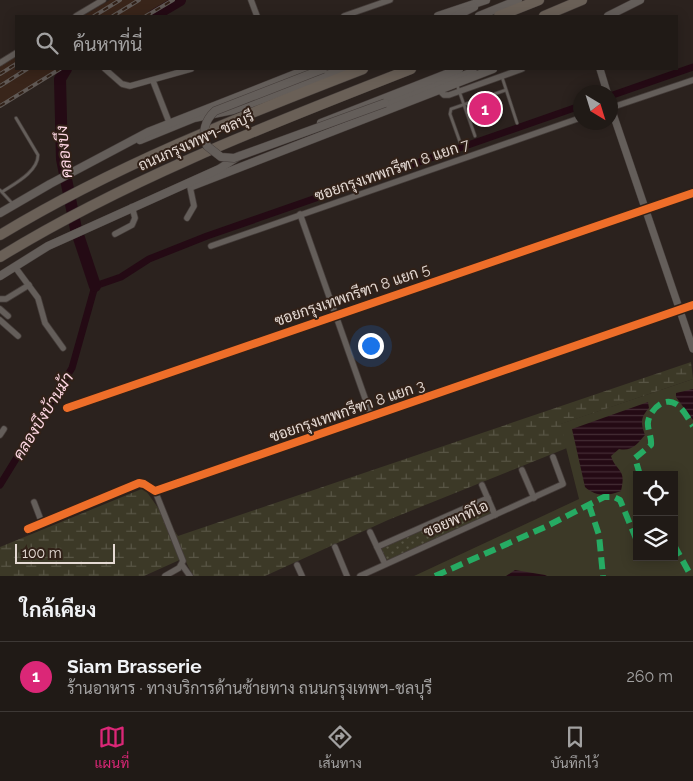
<!DOCTYPE html>
<html lang="th">
<head>
<meta charset="utf-8">
<style>
	:root { --surface:#201a16; --page:#28231f; --text:#f1f3f6; --muted:#a2a1a1; --line:#3d3835; --accent:#db2777 }
	body { margin:0; font-family:Raleway,Sarabun,sans-serif; background:var(--page); color:var(--text) }
	.controls { position:absolute; right:15px; bottom:15px; display:grid; overflow:hidden; border-radius:0px; box-shadow:0 2px 12px #0003 }
	.controls button { width:45px; height:45px; display:grid; place-items:center; padding:0; border:0; border-bottom:1px solid var(--line); background:var(--surface); color:var(--text); font:25px sans-serif }
	.compass { position:absolute; left:573px; top:85px; width:45px; height:45px; border-radius:50%; background:var(--surface); box-shadow:0 2px 12px #0003; rotate:142deg }
	.scale { position:absolute; left:15px; bottom:12px; width:100px; box-sizing:border-box; padding-left:5px; border:2px solid #e5dad4; border-top:0; font-size:14px; line-height:18px; white-space:nowrap; color:#e5dad4; -webkit-text-stroke:4px #312118; paint-order:stroke }
	.you { position:absolute; left:370px; top:345px; width:18px; height:18px; margin:-12px; border:4px solid #fff; border-radius:50%; background:#1a73e8; box-shadow:0 0 0 8px #1a73e833 }
	.badge { display:grid; place-items:center; width:32px; height:32px; border-radius:50%; background:var(--accent); color:#fff; font-size:16px; font-weight:700 }
	.pin { position:absolute; translate:-50% -50%; border:2px solid #fff; box-shadow:0 1px 5px #0006 }
	.list { margin:0; padding:0; list-style:none }
	h2 { display:flex; justify-content:space-between; align-items:center; height:65px; margin:0; padding:0 20px; font-size:21px }
	h2 small { font-size:16px; font-weight:400; color:var(--muted) }
	.list li { display:grid; grid-template-columns:32px 1fr auto; gap:15px; align-items:center; box-sizing:border-box; height:70px; padding:0 20px; border-top:1px solid var(--line) }
	.list b { display:block; font-size:19px; white-space:nowrap }
	.list p { margin:0; font-size:16px; white-space:nowrap; color:var(--muted) }
	.list em { font-size:16px; font-style:normal; color:var(--muted) }
	.icon { flex:none; width:28px; height:28px; fill:none; stroke:currentColor; stroke-width:2; stroke-linecap:round; stroke-linejoin:round }
	.map { position:relative; flex:none; width:693px; height:576px; overflow:hidden }
	.search { position:absolute; background:var(--surface); box-shadow:0 2px 12px #0003; left:15px; right:15px; top:15px; height:55px; display:flex; align-items:center; gap:12px; box-sizing:border-box; padding:0 18px; border-radius:0px; color:var(--muted); font-size:19px }
	.sheet { height:135px; background:var(--surface) }
	nav { display:flex; justify-content:space-around; align-items:center; box-sizing:border-box; height:70px; border-top:1px solid var(--line); background:var(--surface); font-size:14px; color:var(--muted) }
	nav a { display:grid; justify-items:center; gap:2px }
	nav .on { color:var(--accent) }
	.map>svg:first-child { display:block }
	.built { fill:#39251a }
	.grass { fill:#3c3927; fill-rule:evenodd }
	.wetland { fill:url(#wetland-marsh) }
	.garden { fill:url(#garden-dots) }
	.water { fill:url(#water-rules) }
	.lines { fill:none; stroke-linecap:round; stroke-linejoin:round }
	.canal { stroke:#240a14; stroke-width:7 }
	.river { stroke:#240a14; stroke-width:12 }
	.service-casing { stroke:#453d3a; stroke-width:4 }
	.minor-casing { stroke:#453d3a; stroke-width:7 }
	.tertiary-casing { stroke:#453d3a; stroke-width:8 }
	.secondary-casing { stroke:#453d3a; stroke-width:9 }
	.motorway-casing { stroke:#453d3a; stroke-width:11 }
	.service { stroke:#645e5a; stroke-width:2.5 }
	.minor { stroke:#645e5a; stroke-width:5.5 }
	.tertiary { stroke:#645e5a; stroke-width:7 }
	.secondary { stroke:#645e5a; stroke-width:8 }
	.motorway { stroke:#6a6057; stroke-width:10 }
	.rail-casing { stroke:#605955; stroke-width:4 }
	.rail { stroke:#312118; stroke-width:2; stroke-dasharray:5.5; stroke-linecap:butt }
	.secondary-bridge-casing { stroke:#453d3a; stroke-width:9; stroke-linecap:butt }
	.secondary-bridge { stroke:#645e5a; stroke-width:8 }
	.quiet { stroke:#26ab63; stroke-width:6; stroke-dasharray:12 6; stroke-linecap:butt }
	.cycleway-casing { stroke:#312118; stroke-width:11 }
	.cycleway { stroke:#ee6e29; stroke-width:8 }
	.labels { text-anchor:middle; dominant-baseline:central; stroke-width:4; stroke-linejoin:round; paint-order:stroke }
	.street-label { font-size:15px; fill:#e5dad4; stroke:#312118 }
	.water-label { font-size:16px; font-style:italic; fill:#fed7e3; stroke:#312118 }
</style>
</head>
<body>
<div class="map">
<svg width="693" height="576" viewBox="0 0 693 576">
	<defs>
		<pattern id="wetland-marsh" width="20" height="14" patternUnits="userSpaceOnUse" patternTransform="scale(1.25)"><rect width="20" height="14" fill="#3c3927"/><path d="M1 5h8M5 5V1M11 12h8M15 12V8" fill="none" stroke="#585545"/></pattern>
		<pattern id="garden-dots" width="8" height="8" patternUnits="userSpaceOnUse" patternTransform="scale(1.25)"><rect width="8" height="8" fill="#3c3927"/><path d="M2 2h.1M6 6h.1" fill="none" stroke="#585545" stroke-width="1.8" stroke-linecap="round"/></pattern>
		<pattern id="water-rules" width="6" height="5" patternUnits="userSpaceOnUse" patternTransform="scale(1.25)"><rect width="6" height="5" fill="#240a14"/><path d="M0 2.5h6" fill="none" stroke="#442d35"/></pattern>
	</defs>
	<rect width="100%" height="100%" fill="#2b221e"/>
	<g class="built">
		<path d="M110,0H175L148,16H83Z"/>
		<path d="M16,56V69H63L0,107V66Z"/>
	</g>
	<path class="grass" d="M693,379V576H414L579,499L560,424ZM637,475H674V557H637Z"/>
	<path class="wetland" d="M691,362L693,379L561,424L567,448L388,520L265,576H193L184,558L144,576H0V547L144,488L178,536Z"/>
	<path class="garden" d="M487,501L492,514L387,561L381,548Z"/>
	<g class="water">
		<path d="M693,389V420L676,397V393Z"/>
		<path d="M648,402L649,408C640,418 641,423 645,435C638,443 632,452 619,449L611,456C616,472 627,468 621,491C608,496 596,497 585,487L572,429Z"/>
		<path d="M515,570L545,575L547,576H506Z"/>
	</g>
	<g class="lines">
		<g class="canal">
			<path d="M610,96L693,67"/>
			<path d="M0,485L72,368L95,286L121,277L149,259L207,236L580,106"/>
		</g>
		<g class="river">
			<path d="M153,16L180,0"/>
			<path d="M66,69L60,79L62,159L76,229L95,286"/>
		</g>
		<defs>
			<g id="service">
				<path d="M502,77L517,123"/>
				<path d="M457,85L475,136"/>
				<path d="M460,142L450,114L451,109L506,90"/>
				<path d="M0,190L12,203"/>
				<path d="M2,192C14,184 38,172 38,155L16,118"/>
			</g>
			<g id="minor">
				<path d="M251,0L257,16"/>
				<path d="M76,16L103,0"/>
				<path d="M344,16L390,0"/>
				<path d="M0,63L16,53"/>
				<path d="M105,69L122,84L130,86L191,69"/>
				<path d="M153,81L169,122"/>
				<path d="M439,90L444,95H449L522,69"/>
				<path d="M610,108L693,80"/>
				<path d="M300,214L372,418"/>
				<path d="M187,218L194,206L190,187"/>
				<path d="M115,234L132,225L135,218L132,207"/>
				<path d="M211,246L580,118"/>
				<path d="M15,267L38,298L45,323L63,348"/>
				<path d="M0,299H6L29,285"/>
				<path d="M0,309L8,316"/>
				<path d="M0,320L18,336"/>
				<path d="M67,408L693,193"/>
				<path d="M0,435L4,429"/>
				<path d="M522,470L534,498"/>
				<path d="M482,485L495,515"/>
				<path d="M155,491L183,561L179,568L165,576"/>
				<path d="M34,502L42,523"/>
				<path d="M28,529L139,483L144,484L155,491L693,305"/>
				<path d="M370,532L385,564"/>
				<path d="M335,547L347,576"/>
				<path d="M377,547L488,498"/>
				<path d="M182,565L190,576"/>
				<path d="M297,565L302,576"/>
				<path d="M360,576L563,484L553,457"/>
			</g>
			<g id="tertiary">
				<path d="M600,69L607,92"/>
				<path d="M610,105L693,349"/>
			</g>
			<g id="secondary">
				<path d="M438,16L486,0"/>
				<path d="M456,16L474,7"/>
				<path d="M479,16L518,0"/>
				<path d="M608,16L640,0"/>
				<path d="M385,103L473,72"/>
				<path d="M321,123L459,69"/>
				<path d="M140,140L194,118L233,110L343,69"/>
				<path d="M192,186L493,69"/>
				<path d="M0,213L50,184L148,132L308,69"/>
				<path d="M0,276L48,246L219,169L239,156"/>
			</g>
			<g id="motorway">
				<path d="M499,16L539,0"/>
				<path d="M544,16L582,0"/>
				<path d="M0,235C114,166 239,117 363,69"/>
				<path d="M0,257C129,178 271,124 411,69"/>
			</g>
		</defs>
		<use href="#service" class="service-casing"/>
		<use href="#minor" class="minor-casing"/>
		<use href="#tertiary" class="tertiary-casing"/>
		<use href="#secondary" class="secondary-casing"/>
		<use href="#motorway" class="motorway-casing"/>
		<use href="#service" class="service"/>
		<use href="#minor" class="minor"/>
		<use href="#tertiary" class="tertiary"/>
		<use href="#secondary" class="secondary"/>
		<use href="#motorway" class="motorway"/>
		<defs>
			<g id="rail">
				<path d="M94,16L120,0"/>
				<path d="M113,16L139,0"/>
				<path d="M146,16L173,0"/>
				<path d="M0,74L16,64"/>
				<path d="M0,86L27,69"/>
				<path d="M0,106L60,69"/>
			</g>
		</defs>
		<use href="#rail" class="rail-casing"/>
		<use href="#rail" class="rail"/>
		<defs>
			<path id="secondary-bridge" d="M323,69L215,111C205,120 201,133 207,146L221,157L234,158L385,103"/>
		</defs>
		<use href="#secondary-bridge" class="secondary-bridge-casing"/>
		<use href="#secondary-bridge" class="secondary-bridge"/>
		<g class="quiet">
			<path d="M640,475L635,458L651,445C652,437 647,429 648,422C650,410 664,396 676,404C683,408 689,420 693,426"/>
			<path d="M589,505L599,535L603,576"/>
			<path d="M674,545L691,576"/>
			<path d="M435,576L545,527L604,497H614L620,500L637,541"/>
		</g>
		<defs>
			<g id="cycleway">
				<path d="M67,408L693,193"/>
				<path d="M28,529L139,483L144,484L155,491L693,305"/>
			</g>
		</defs>
		<use href="#cycleway" class="cycleway-casing"/>
		<use href="#cycleway" class="cycleway"/>
	</g>
	<g class="labels">
		<g class="street-label">
			<text transform="translate(196 141) rotate(-24)">ถนนกรุงเทพฯ-ชลบุรี</text>
			<text transform="translate(392 170) rotate(-19)">ซอยกรุงเทพกรีฑา 8 แยก 7</text>
			<text transform="translate(352 295) rotate(-19)">ซอยกรุงเทพกรีฑา 8 แยก 5</text>
			<text transform="translate(347 411) rotate(-19)">ซอยกรุงเทพกรีฑา 8 แยก 3</text>
			<text transform="translate(456 519) rotate(-24)">ซอยพาทิโอ</text>
		</g>
		<g class="water-label">
			<text transform="translate(64 152) rotate(-96)">คลองบึง</text>
			<text transform="translate(43 416) rotate(-58)">คลองบึงบ้านม้า</text>
		</g>
	</g>
</svg>
<div class="controls">
<button><svg class="icon" aria-label="locate" viewBox="0 0 24 24"><circle cx="12" cy="12" r="6"/><path d="M12 2v4M12 18v4M2 12h4M18 12h4"/></svg></button>
<button><svg class="icon" aria-label="layers" viewBox="0 0 24 24"><path d="M12 4l9 5-9 5-9-5zM3 14l9 5 9-5"/></svg></button>
</div>
<svg class="compass" viewBox="-18 -18 36 36"><path d="M0-13l5 13h-10z" fill="#e53935"/><path d="M0 13l5-13h-10z" fill="#a2a1a1"/></svg>
<div class="scale">100 m</div>
<div class="you"></div>
<div class="pin badge" style="left:485px;top:109px">1</div>
<div class="search"><svg class="icon" aria-label="search" viewBox="0 0 24 24"><circle cx="10" cy="10" r="6"/><path d="M15 15l6 6"/></svg>ค้นหาที่นี่</div>
</div>
<section class="sheet">
<h2>ใกล้เคียง<small></small></h2>
<ul class="list">
<li><span class="badge">1</span><div><b>Siam Brasserie</b><p>ร้านอาหาร · ทางบริการด้านซ้ายทาง ถนนกรุงเทพฯ-ชลบุรี</p></div><em>260 m</em></li>
</ul>
</section>
<nav>
<a class="on"><svg class="icon" aria-label="map" viewBox="0 0 24 24"><path d="M3 6l6-2 6 2 6-2v14l-6 2-6-2-6 2zM9 4v14M15 6v14"/></svg>แผนที่</a>
<a><svg class="icon" aria-label="directions" viewBox="0 0 24 24"><path d="M12 3l9 9-9 9-9-9zM9 14v-3h6M13 9l2 2-2 2"/></svg>เส้นทาง</a>
<a><svg class="icon" aria-label="saved" viewBox="0 0 24 24"><path d="M7 4h10v16l-5-4-5 4z"/></svg>บันทึกไว้</a>
</nav>
</body>
</html>
